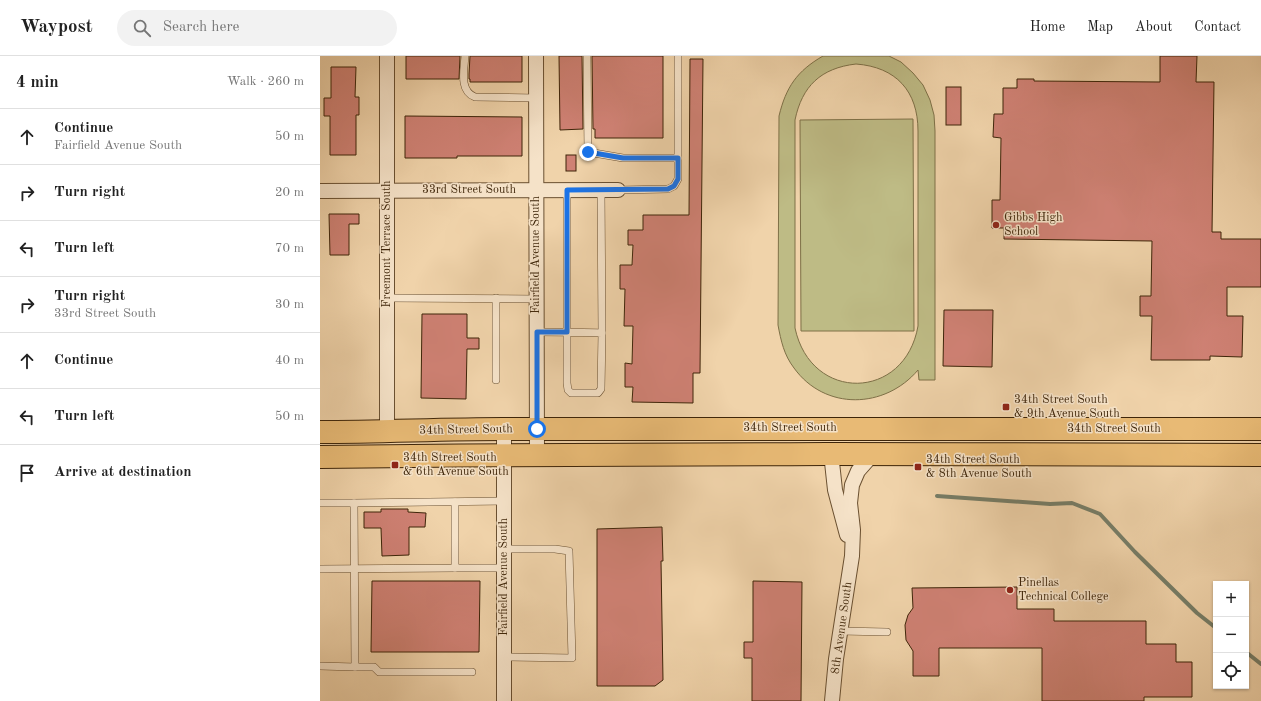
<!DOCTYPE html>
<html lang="en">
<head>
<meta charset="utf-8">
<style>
	:root { --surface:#fff; --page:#f2f2f2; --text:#222; --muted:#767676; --line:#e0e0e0 }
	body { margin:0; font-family:"Old Standard TT",serif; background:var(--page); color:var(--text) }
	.controls { position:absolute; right:12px; bottom:12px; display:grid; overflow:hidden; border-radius:0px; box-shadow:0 1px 3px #0004 }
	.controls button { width:36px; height:36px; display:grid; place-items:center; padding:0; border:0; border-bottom:1px solid var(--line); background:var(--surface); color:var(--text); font:20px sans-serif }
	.stop { position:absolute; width:12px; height:12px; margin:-9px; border:3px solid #1a73e8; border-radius:50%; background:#fff }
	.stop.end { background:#1a73e8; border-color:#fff; box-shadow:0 1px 4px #0008 }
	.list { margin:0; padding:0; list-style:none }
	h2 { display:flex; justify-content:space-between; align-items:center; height:52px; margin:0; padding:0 16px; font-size:17px }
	h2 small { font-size:13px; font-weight:400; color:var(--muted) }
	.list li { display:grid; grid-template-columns:26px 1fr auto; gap:12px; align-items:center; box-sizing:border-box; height:56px; padding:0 16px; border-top:1px solid var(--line) }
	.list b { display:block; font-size:15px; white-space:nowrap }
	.list p { margin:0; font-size:13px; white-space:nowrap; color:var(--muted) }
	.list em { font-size:13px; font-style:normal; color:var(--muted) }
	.icon { flex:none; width:22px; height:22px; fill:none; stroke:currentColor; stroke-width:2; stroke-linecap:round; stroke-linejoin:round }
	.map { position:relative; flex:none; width:941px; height:645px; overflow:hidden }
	header { display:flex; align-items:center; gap:24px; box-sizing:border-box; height:56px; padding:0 20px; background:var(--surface); border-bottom:1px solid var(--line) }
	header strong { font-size:19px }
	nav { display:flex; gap:22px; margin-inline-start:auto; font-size:14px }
	.search { width:280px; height:36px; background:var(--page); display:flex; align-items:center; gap:10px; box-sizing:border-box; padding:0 14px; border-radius:22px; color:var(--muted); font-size:15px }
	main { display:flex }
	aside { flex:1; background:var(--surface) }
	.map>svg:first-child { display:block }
	.green { fill:#bebb85; stroke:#7e7047; fill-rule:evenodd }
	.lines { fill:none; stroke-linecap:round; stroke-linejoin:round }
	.stream { stroke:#767d67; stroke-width:4 }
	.building { fill:#cf8174; stroke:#3e2509 }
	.service-casing { stroke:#6a5031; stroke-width:8 }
	.minor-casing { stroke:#6a5031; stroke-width:16 }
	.trunk-casing { stroke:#3e2509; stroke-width:24 }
	.service { stroke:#f5e2c8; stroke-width:7 }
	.minor { stroke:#f5e2c8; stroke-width:14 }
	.trunk { stroke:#e8ba75; stroke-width:22 }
	.route { stroke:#1a73e8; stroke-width:5 }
	.poi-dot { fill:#8f2418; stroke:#f5e2c8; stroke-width:1.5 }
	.labels { text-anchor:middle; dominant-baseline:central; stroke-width:3; stroke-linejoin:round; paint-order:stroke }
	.street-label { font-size:12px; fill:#3e2509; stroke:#f5e2c8 }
	.poi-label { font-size:12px; fill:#3e2509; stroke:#f5e2c8; text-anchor:start }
</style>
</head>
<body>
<header>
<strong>Waypost</strong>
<div class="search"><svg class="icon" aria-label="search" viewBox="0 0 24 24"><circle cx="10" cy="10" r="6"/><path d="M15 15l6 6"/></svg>Search here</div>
<nav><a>Home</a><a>Map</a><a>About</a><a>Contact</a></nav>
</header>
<main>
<aside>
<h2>4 min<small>Walk · 260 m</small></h2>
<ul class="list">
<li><svg class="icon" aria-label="ahead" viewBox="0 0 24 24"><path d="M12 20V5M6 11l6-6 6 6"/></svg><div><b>Continue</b><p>Fairfield Avenue South</p></div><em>50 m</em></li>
<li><svg class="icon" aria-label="right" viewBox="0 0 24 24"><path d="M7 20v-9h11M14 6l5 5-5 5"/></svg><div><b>Turn right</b></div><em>20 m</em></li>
<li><svg class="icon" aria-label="left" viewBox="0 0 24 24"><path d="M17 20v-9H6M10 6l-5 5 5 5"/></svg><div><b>Turn left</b></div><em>70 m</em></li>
<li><svg class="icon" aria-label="right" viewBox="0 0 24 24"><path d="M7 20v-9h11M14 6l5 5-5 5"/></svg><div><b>Turn right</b><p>33rd Street South</p></div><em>30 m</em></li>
<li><svg class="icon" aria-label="ahead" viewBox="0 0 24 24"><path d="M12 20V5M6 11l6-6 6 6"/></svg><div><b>Continue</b></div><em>40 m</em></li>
<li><svg class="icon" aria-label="left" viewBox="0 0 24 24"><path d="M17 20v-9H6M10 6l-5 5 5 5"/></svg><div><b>Turn left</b></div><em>50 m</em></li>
<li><svg class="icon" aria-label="arrive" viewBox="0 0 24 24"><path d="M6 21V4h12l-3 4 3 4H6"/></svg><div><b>Arrive at destination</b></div></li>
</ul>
</aside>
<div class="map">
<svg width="941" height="645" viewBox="0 0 941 645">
	<rect width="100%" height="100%" fill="#f0d3aa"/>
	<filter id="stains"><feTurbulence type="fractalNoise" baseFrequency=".005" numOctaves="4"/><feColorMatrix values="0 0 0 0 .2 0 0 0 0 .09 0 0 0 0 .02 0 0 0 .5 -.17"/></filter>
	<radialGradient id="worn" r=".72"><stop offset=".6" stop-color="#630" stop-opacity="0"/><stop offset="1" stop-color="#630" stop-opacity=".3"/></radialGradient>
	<g class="green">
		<path d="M503,0H569L581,6L593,17L603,29L610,44L614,59L615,75V324H599L598,314C565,353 505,355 474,312C464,299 461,285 458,269L459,60C466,31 477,15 503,0ZM536,8C576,11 598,35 598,75V270C585,345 491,347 475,272V64C482,30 501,12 536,8Z"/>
		<path d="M593,63L594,275H481L480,64Z"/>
	</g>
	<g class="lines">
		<g class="stream">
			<path d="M617,440L730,448L752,447L780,458L815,496L877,557L896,572"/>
			<path d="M926,596L941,608"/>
		</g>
	</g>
	<g class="building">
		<path d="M86,0H140L139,23H86Z"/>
		<path d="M150,0H202V26H150V23H149V18Z"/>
		<path d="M239,0H262L263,73L240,74Z"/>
		<path d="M272,0H343V82H275V73H273Z"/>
		<path d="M840,0H877L876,26H894L892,176H901V183H941V231H907V260H923L922,301L890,300V304H831L832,260H820V240H831L832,185L684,183V172H672V144H680L681,82L673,81L674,58H683V32H697V23H714V25L840,26Z"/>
		<path d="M370,3H383L380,317H373V347L312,346L313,331H305V307L312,308L313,270H304L305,233H300V209H312L313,189H308V174H323V159H369Z"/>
		<path d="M11,11H36L35,41H39V59H36V99H10V60H4V42H11Z"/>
		<rect x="626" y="31" width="15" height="38"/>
		<path d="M85,60L202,61V100H137V102H85Z"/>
		<rect x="246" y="99" width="10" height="16"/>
		<path d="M9,158H39V168H29V199H10Z"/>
		<path d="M624,254H673L672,311L623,310Z"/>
		<path d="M102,258H147V282H159V293H147L146,343L101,342Z"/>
		<path d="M61,453H88V456L106,457L105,471H89V499L62,500L61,472H44V456H61Z"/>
		<path d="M342,471L343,505H341L343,624L335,630H277V473Z"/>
		<path d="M52,525H160L159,596H51Z"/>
		<path d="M433,525L482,526L481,645H432V602H424V586H433Z"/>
		<path d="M697,531V553H734V565H826V588H856V606H872V641H824V645H722V592H619V620H593V595L586,584L585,569L588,559L593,552L592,532Z"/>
	</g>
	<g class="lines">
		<defs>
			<g id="service">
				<path d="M145,0C144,14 139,35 155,41L216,42"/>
				<path d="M267,0L268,96L303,102H358"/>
				<path d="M281,134L282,277"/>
				<path d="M298,134L348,133L354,130L358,123V0"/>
				<path d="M67,242L217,243"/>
				<path d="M217,276C238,276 260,276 282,277L281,333L278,337H251L248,334L247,327V134"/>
				<path d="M176,324V242"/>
				<path d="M0,447H34L35,611L0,610"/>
				<path d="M34,447L184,445"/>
				<path d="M183,493H235L249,495L252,602L184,601"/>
				<path d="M135,512H184"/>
				<path d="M0,513L135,512V446"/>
				<path d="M521,575L567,576"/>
				<path d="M35,611H54L59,616H152"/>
			</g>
			<g id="minor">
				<path d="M216,0L217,398"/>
				<path d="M0,135L298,134"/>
				<path d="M184,373V645"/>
				<path d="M67,376V0"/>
				<path d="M511,397L515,434L527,479"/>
				<path d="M512,645L516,603L532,500L533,474L530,447L532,429L538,415L553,398"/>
			</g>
			<g id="trunk">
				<path d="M0,376C61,376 123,373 184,373C437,371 689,373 941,373"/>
				<path d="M0,401C314,397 627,398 941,399"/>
			</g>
		</defs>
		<use href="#service" class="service-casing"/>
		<use href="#minor" class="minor-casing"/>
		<use href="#trunk" class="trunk-casing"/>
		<use href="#service" class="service"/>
		<use href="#minor" class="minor"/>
		<use href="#trunk" class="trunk"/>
	</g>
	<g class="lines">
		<path class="route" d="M217,373V276H247V134L348,133L354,130L358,123V102H303L268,96"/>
	</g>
	<g class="poi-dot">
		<circle cx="676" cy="169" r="4"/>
		<rect x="682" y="347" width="8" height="8" rx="2"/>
		<rect x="71" y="405" width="8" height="8" rx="2"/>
		<rect x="594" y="407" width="8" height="8" rx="2"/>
		<circle cx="690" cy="534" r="4"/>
	</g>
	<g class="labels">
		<g class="street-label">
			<text x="149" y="134">33rd Street South</text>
			<text transform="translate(67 188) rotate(-90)">Freemont Terrace South</text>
			<text transform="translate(216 199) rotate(-90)">Fairfield Avenue South</text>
			<text x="470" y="372">34th Street South</text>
			<text x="794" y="373">34th Street South</text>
			<text transform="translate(146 374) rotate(-1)">34th Street South</text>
			<text transform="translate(184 521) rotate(-90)">Fairfield Avenue South</text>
			<text transform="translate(522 572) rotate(-82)">8th Avenue South</text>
		</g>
		<g class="poi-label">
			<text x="684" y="162">Gibbs High<tspan x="684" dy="14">School</tspan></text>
			<text x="694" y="344">34th Street South<tspan x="694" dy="14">&amp; 9th Avenue South</tspan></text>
			<text x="83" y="402">34th Street South<tspan x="83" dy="14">&amp; 6th Avenue South</tspan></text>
			<text x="606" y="404">34th Street South<tspan x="606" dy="14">&amp; 8th Avenue South</tspan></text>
			<text x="698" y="527">Pinellas<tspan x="698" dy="14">Technical College</tspan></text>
		</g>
	</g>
	<rect width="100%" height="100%" filter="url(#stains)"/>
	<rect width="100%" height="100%" fill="url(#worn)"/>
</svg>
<div class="controls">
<button>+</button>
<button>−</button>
<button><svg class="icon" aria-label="locate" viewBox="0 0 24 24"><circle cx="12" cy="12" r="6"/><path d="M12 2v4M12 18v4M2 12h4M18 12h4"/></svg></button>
</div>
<div class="stop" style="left:217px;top:373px"></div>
<div class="stop end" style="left:268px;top:96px"></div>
</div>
</main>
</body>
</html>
